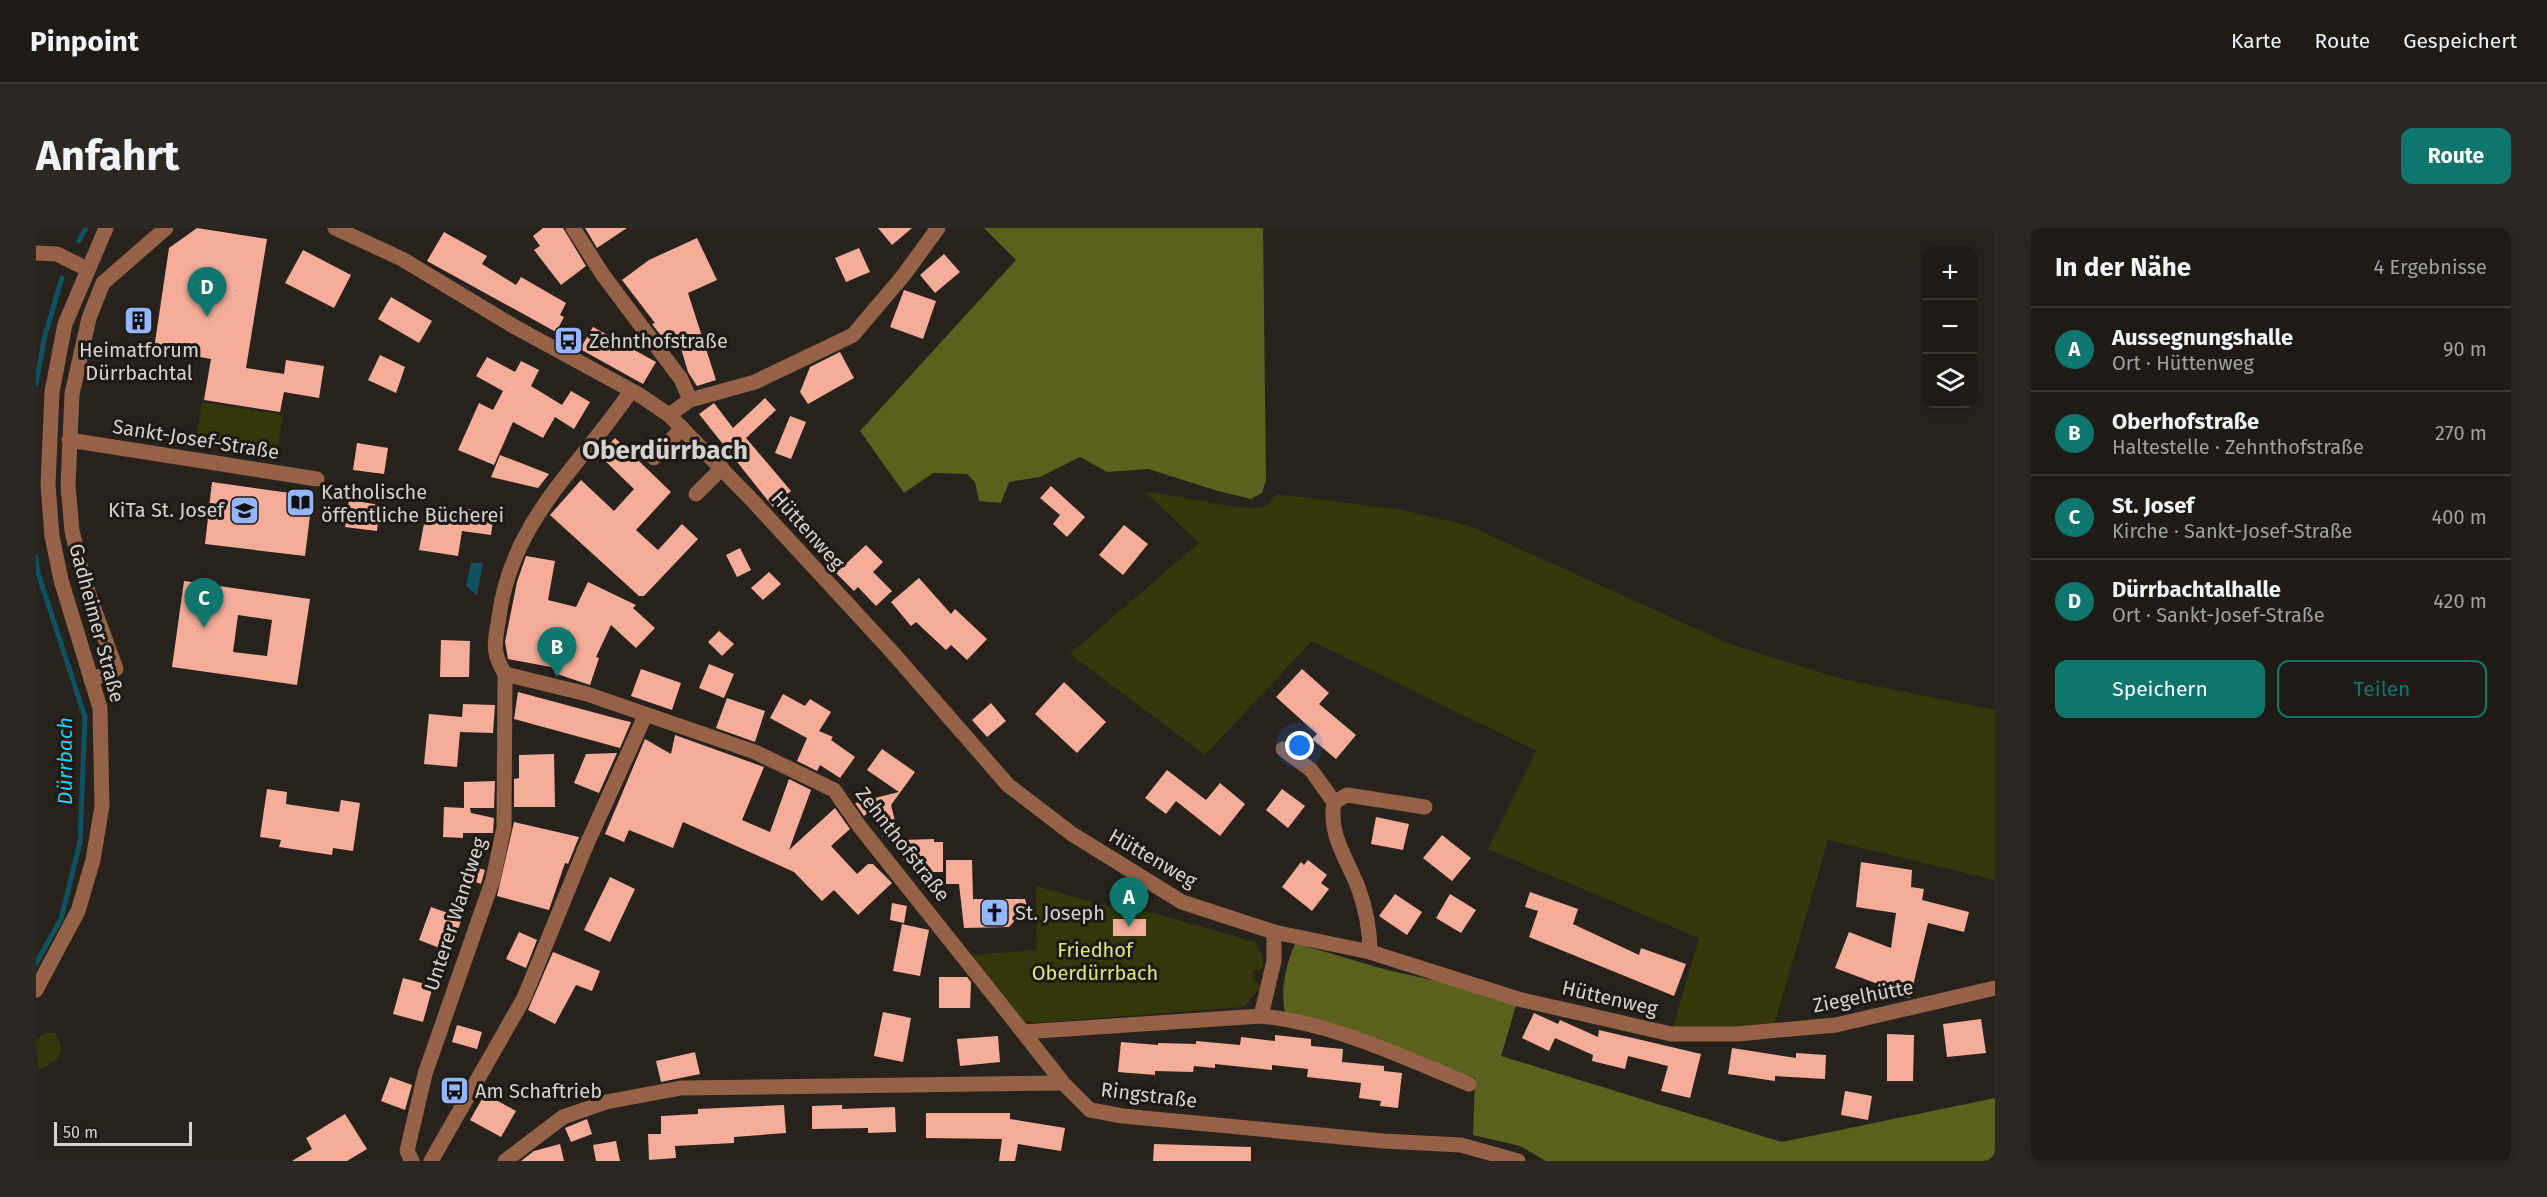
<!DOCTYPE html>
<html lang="de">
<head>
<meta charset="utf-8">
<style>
	:root { --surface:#1e1a16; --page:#2b2723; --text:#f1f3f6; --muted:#a1a1a1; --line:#3c3835; --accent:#0f766e }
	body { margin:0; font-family:"Fira Sans",sans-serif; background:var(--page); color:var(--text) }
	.controls { position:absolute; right:18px; top:18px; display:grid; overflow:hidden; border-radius:12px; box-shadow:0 3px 9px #0003 }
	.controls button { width:54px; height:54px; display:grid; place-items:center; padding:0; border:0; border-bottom:2px solid var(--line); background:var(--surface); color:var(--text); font:30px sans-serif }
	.scale { position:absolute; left:18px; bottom:15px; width:138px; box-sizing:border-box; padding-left:6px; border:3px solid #d6d2cf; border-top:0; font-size:16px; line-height:21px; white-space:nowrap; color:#d6d2cf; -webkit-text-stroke:4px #1e1914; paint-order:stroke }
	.you { position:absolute; left:1264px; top:518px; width:21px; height:21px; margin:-15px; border:4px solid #fff; border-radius:50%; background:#1a73e8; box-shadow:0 0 0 9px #1a73e833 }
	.badge { display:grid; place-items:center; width:39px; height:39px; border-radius:50%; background:var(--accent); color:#fff; font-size:20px; font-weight:700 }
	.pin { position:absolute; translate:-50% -50px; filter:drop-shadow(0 2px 3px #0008) }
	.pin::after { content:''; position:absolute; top:32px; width:21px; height:18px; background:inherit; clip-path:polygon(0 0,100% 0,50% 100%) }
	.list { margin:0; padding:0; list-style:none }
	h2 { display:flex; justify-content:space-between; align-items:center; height:78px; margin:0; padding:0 24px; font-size:26px }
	h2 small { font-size:20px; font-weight:400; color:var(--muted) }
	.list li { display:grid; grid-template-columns:39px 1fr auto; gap:18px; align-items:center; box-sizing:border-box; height:84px; padding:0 24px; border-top:2px solid var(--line) }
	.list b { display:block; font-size:22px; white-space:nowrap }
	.list p { margin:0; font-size:20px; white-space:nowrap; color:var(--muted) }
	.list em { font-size:20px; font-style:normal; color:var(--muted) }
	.actions { display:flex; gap:12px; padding:18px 24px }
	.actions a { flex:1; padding:14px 0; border:2px solid var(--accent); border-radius:12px; text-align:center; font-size:21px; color:var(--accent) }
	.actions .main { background:var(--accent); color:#fff }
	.icon { flex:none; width:33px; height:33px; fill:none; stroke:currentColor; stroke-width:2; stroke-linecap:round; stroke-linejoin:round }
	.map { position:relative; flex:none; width:1959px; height:933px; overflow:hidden; border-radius:12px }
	header { display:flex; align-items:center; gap:36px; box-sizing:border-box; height:84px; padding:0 30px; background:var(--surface); border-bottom:2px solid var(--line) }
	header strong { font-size:28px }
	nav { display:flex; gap:33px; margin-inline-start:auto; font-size:21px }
	.intro { display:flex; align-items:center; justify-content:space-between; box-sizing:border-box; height:144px; padding:0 36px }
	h1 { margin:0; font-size:42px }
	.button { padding:15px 27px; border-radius:12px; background:var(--accent); color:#fff; font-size:21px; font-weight:700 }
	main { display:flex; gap:36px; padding:0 36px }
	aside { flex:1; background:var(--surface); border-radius:12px; box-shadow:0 3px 9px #0003 }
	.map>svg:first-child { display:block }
	.green { fill:#333709 }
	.forest { fill:#5a611d }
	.water { fill:#0e5161 }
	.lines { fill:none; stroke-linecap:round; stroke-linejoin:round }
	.stream { stroke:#0e5161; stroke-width:5 }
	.building { fill:#f5ad99; fill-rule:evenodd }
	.minor { stroke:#956248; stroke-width:15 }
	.labels { text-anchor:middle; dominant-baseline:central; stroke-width:6; stroke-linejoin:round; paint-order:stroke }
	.poi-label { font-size:20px; fill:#d6d2cf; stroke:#1e1914; text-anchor:start }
	.street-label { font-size:20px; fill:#d6d2cf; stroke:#1e1914 }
	.park-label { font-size:20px; fill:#ddea75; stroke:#1e1914 }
	.water-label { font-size:21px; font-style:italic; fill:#14d5fb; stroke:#1e1914 }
	.district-label { font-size:26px; font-weight:bold; fill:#d6d2cf; stroke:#1e1914 }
</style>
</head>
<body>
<header>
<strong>Pinpoint</strong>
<nav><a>Karte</a><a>Route</a><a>Gespeichert</a></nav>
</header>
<div class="intro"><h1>Anfahrt</h1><a class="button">Route</a></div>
<main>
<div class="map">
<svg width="1959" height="933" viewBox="0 0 1959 933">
	<rect width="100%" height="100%" fill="#28221d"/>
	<g class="green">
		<path d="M166,174L247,187L241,224L160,210Z"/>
		<path d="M1109,264C1135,265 1216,287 1232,277C1235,275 1239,269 1241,266L1366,282L1431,297L1694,416L1806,451L1959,482V652L1792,612L1737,801L1635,806L1663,710L1452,621L1500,523L1276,413L1169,527L1034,426L1163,315Z"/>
		<path d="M1000,658L1082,681L1110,683L1219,714L1227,729V740L1217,743V751L1225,759L1208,779L997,795L987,792L932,727L1001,722Z"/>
		<path d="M9,805H19C33,826 20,834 2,842L0,812Z"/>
	</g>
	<g class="forest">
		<path d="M948,0H1227L1230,252L1226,265L1215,271L1182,263L1112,241L1071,244L1044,229L1004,249L973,254L965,275L943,273L939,254L931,246L897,245L868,265L824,203L980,32Z"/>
		<path d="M1259,715L1351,742L1482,771L1465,828L1746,914L1959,870V933H1510L1484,918L1437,907L1439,850L1326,806L1249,785C1244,759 1250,739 1259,715Z"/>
	</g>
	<path class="water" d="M435,335H447L441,367L430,358Z"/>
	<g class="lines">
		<g class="stream">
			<path d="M43,13L50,0"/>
			<path d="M0,156L9,107L26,50"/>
			<path d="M0,329L2,345L49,489L44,614L25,691L0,735"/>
		</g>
	</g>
	<g class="building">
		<path d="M161,0L231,11L210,140L248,146L250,132L288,138L283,170L248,164L244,184L168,172L175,131L118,121L133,20Z"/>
		<path d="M507,0H527L550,38L525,57L498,22L504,18L497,8Z"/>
		<path d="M549,0H591L561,20Z"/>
		<path d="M842,0H876L856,17Z"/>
		<path d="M408,4L451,28L446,36L480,57L485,49L530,75L524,87L528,89L520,104L391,33Z"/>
		<path d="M661,10L681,52L652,65L680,152L661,158L652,144L644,117L636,122L616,96L619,95L586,52L613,32Z"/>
		<path d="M823,20L834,44L810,54L799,30Z"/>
		<path d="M267,22L315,47L298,80L249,55Z"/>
		<path d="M908,26L924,44L899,65L884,47Z"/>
		<path d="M868,62L900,73L887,111L854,99Z"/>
		<path d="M355,69L396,93L383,115L342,91Z"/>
		<path d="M557,99L620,134L607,156L544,121Z"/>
		<path d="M804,124L818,150L772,176L764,164L774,139Z"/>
		<path d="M344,127L369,139L360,165L332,152Z"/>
		<path d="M451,129L479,144L485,133L503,142L495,158L526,177L535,163L554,174L538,201L519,189L507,210L477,194L458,237L422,222L443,175L457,182L467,163L440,148Z"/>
		<path d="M729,170L740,182L710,210L755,263L737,279L663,186L678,175L697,200Z"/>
		<path d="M754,188L770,194L755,231L739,225Z"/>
		<path d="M579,210L635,264L600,302L622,322L646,296L662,311L608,368H603L514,287L545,252L578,283L598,261L563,227Z"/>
		<path d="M321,215L352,220L348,246L317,242Z"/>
		<path d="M464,227L513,246L502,260L455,249Z"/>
		<path d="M176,254L254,265L276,271L269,328L169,316Z"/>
		<path d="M1015,258L1049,289L1031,309L1017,296L1024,287L1004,270Z"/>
		<path d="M313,272L344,277L341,303L309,299Z"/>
		<path d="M391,280L431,287L432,281L458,285L455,307L426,303L422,328L383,322Z"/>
		<path d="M1088,297L1112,316L1087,347L1063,327Z"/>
		<path d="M830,317L847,334L837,344L856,363L840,378L822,359L818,363L800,345Z"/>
		<path d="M704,320L715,342L701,349L690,327Z"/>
		<path d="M490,328L519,333L512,372L540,379L552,354L600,377L597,380L619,400L600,420L575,397L560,429L563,430L554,457L518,445L520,440L472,431L469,414L481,354Z"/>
		<path d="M733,344L745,356L727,372L715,360Z"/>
		<path d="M883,350L915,386L919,381L951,411L931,432L915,417L910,422L880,394L875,398L855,374Z"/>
		<path d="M148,353L274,371L261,457L136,439ZM202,387L236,392L231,428L197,424Z"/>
		<path d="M683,403L698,416L686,428L672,414Z"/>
		<path d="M405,412L434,413L433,449H404Z"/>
		<path d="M673,436L698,446L688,470L663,460Z"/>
		<path d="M605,441L645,455L636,482L595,468Z"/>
		<path d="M1266,441L1293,465L1283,476L1320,507L1300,531L1276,511L1281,506L1240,469Z"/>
		<path d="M1028,454L1070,494L1041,525L999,486Z"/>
		<path d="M482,464L586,492L595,494L584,520L478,491Z"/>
		<path d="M747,466L769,478L774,471L795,484L783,503L797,509L795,512L819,529L804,550L784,537L781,543L761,533L771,510L734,490Z"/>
		<path d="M691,470L729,483L719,514L680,500Z"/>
		<path d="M955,475L970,493L951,509L936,492Z"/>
		<path d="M427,476L459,477L457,505L424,504L421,539L388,536L393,486L426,489Z"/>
		<path d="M639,507L728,539L706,592L734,604L753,551L775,562L753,622L799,580L814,601L795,618L821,646L832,636H837L856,655L822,687L798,662L786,673L758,644L647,594L637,620L593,602L588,614L569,606L609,511L635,526Z"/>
		<path d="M846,521L879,544L855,577L861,601L846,605L839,579L828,588L819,575L863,564L831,542Z"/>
		<path d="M581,525L563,565L538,555L550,526Z"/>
		<path d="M518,526L519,579H478V551L483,550V527Z"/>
		<path d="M1131,542L1170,572L1184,555L1209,576L1184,608L1140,573L1130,586L1109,570Z"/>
		<path d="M459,553L458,580H434L435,585L458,590L457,605H427V610L407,609L408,579L428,580V554Z"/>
		<path d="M231,561L251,564L250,576L303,584L305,572L324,575L317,623L297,620L296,627L243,619L245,612L224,609Z"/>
		<path d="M1246,561L1269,578L1252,600L1230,582Z"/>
		<path d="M1340,589L1373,596L1367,622L1335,616Z"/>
		<path d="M478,594L543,609L532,636L529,635L513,682L461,668Z"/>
		<path d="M1406,607L1435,630L1416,653L1387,630Z"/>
		<path d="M898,611V614H907V644H881V631L867,632L866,612Z"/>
		<path d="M910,632H936L937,671H989L993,686L980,691L973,699L928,700L923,656H910Z"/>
		<path d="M1272,632L1291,647L1285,655L1293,661L1276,683L1246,659L1265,634L1268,637Z"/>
		<path d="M1825,634L1876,642L1875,659L1888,661L1886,672L1933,684L1928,704L1892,695L1874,770L1848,766L1850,759L1799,740L1813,704L1855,720L1860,685L1820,679Z"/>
		<path d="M432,637L449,642L445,656L428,650Z"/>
		<path d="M574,649L599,661L574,714L548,702Z"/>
		<path d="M1494,664L1542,681L1537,696L1603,727L1605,720L1650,736L1638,768L1493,709L1502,683L1489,679Z"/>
		<path d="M1359,666L1386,684L1371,707L1343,688Z"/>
		<path d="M1414,666L1440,682L1425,705L1400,690Z"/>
		<path d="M856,675L871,678L868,695L854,692Z"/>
		<path d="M395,679L426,690L414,724L383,712Z"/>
		<rect x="1077" y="691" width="33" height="17"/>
		<path d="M866,696L893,702L884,748L857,743Z"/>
		<path d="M483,704L501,712L490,740L470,731Z"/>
		<path d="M517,724L564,743L556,763L540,757L519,796L492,782Z"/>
		<path d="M903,749H931L935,754L934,780H903Z"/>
		<path d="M367,750L397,758L387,794L357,786Z"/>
		<path d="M847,784L875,790L867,834L838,828Z"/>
		<path d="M1498,785L1522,796L1524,792L1562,809L1563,802L1665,826L1654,870L1625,863L1632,838L1592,828L1589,841L1556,833L1557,827L1519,810L1513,823L1486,810Z"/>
		<path d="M1945,791L1950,825L1911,829L1907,796Z"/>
		<path d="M421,797L446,804L441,821L416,814Z"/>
		<path d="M1851,806L1878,807L1877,853H1851Z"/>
		<path d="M1239,807L1275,811V818L1307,821L1306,834L1348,838V843L1366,845L1362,880L1344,878L1345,873L1323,870L1325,855L1271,849L1272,841L1236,837V842L1179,836V840L1158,838L1157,844L1119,843V847L1082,844L1085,814L1122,817V815L1160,816V813L1204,817L1205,809L1239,813Z"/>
		<path d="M962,808L964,834L924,838L921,811Z"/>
		<path d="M1696,820L1760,830V825L1790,827L1789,851L1739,848V853L1692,846Z"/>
		<path d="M659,824L664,846L625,854L620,833Z"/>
		<path d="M354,849L376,857L369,882L345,873Z"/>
		<path d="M1809,863L1836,868L1832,892L1805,887Z"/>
		<path d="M449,866L480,883L465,909L434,892Z"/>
		<path d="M748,877L750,905L698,909V915L639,918L640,930L613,932L612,906H625V888L662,886V881Z"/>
		<path d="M806,877V881L859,879L860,904L832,905V900L776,901V878Z"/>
		<path d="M890,885H974V891L1029,900L1025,923L982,916L979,933H963L966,911L890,910Z"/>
		<path d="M309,886L331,921L311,933H256L276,921L270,910Z"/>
		<path d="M551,891L556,906L535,914L529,900Z"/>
		<path d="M580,913L584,933H560L557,917Z"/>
		<path d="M524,916L528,933H485L498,923Z"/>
		<path d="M1118,916L1215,919V933H1117Z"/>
	</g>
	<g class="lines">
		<g class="minor">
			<path d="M299,0L366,31L479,99L602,166L633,187L654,172L719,154L817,107L867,48L902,0"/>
			<path d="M537,0L567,47L645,151L654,172"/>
			<path d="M0,25L21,26L51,41"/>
			<path d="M595,163C543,240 476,291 463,389C459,415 455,423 469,446L551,466L719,524L798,562L824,599L987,804"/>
			<path d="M633,187L715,271L857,425L972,557L1036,606L1146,674L1238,704L1334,724L1482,771L1635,806H1701L1800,797L1959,760"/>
			<path d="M33,212L281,251"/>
			<path d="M618,230L646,200"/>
			<path d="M660,266L686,240"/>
			<path d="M55,452L80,441L48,353L36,303L32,257L36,166L53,90L67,55L130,0"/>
			<path d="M1247,521L1275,542L1298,574"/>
			<path d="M1238,704V733L1225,788L987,804L1027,855L1054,882L1087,888L1347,913L1425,917L1482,933"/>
			<path d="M1334,724C1334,701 1330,681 1322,659C1311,631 1292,606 1298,574L1311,567L1389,579"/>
			<path d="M0,762L42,683L57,632L66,578L64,480L25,352L16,308L12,257L16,164L29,96L70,0"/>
			<path d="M1225,788C1297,795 1366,829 1433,856"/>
			<path d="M376,933L371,923L389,846L457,651L468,599L469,446"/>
			<path d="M395,933L488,770L550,618L609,488"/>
			<path d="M469,933L527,889L570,874L645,860L1027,855"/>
		</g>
	</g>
	<defs>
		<symbol id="building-square" viewBox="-11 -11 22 22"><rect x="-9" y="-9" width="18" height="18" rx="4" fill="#95b6fd" stroke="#1e1914"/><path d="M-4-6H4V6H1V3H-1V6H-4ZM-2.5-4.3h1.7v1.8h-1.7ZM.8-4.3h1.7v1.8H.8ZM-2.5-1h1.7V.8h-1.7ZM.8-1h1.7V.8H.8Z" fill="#111"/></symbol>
		<symbol id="bus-square" viewBox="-11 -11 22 22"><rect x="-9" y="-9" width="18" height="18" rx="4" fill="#95b6fd" stroke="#1e1914"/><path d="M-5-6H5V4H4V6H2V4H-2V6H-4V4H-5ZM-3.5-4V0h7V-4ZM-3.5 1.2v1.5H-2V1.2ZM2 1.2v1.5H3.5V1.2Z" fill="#111"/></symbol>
		<symbol id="library-square" viewBox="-11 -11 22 22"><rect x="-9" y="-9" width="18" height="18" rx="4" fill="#95b6fd" stroke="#1e1914"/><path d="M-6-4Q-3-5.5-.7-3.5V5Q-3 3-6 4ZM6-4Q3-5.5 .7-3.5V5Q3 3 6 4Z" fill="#111"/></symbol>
		<symbol id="school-square" viewBox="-11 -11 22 22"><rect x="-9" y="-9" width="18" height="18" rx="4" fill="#95b6fd" stroke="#1e1914"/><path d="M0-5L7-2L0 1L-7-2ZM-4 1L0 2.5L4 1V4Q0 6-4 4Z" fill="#111"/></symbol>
		<symbol id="church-square" viewBox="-11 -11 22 22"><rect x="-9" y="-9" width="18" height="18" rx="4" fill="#95b6fd" stroke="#1e1914"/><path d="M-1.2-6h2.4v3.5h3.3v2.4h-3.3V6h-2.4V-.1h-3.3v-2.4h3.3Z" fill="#111"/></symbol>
	</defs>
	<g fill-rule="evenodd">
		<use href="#building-square" x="86" y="76" width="33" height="33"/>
		<use href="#bus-square" x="516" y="96" width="33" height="33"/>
		<use href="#library-square" x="248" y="258" width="33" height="33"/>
		<use href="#school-square" x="192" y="266" width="33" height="33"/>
		<use href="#church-square" x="942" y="668" width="33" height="33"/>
		<use href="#bus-square" x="402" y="846" width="33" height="33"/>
	</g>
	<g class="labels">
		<g class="poi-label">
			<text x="553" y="113">Zehnthofstraße</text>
			<text x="103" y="122" text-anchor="middle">Heimatforum<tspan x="103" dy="23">Dürrbachtal</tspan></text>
			<text x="285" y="264">Katholische<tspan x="285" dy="23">öffentliche Bücherei</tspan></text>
			<text x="188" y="282" text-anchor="end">KiTa St. Josef</text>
			<text x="979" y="685">St. Joseph</text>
			<text x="439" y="863">Am Schaftrieb</text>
		</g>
		<g class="street-label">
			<text transform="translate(160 211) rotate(9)">Sankt-Josef-Straße</text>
			<text transform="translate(772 302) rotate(48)">Hüttenweg</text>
			<text transform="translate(61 395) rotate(75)">Gadheimer Straße</text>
			<text transform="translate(867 616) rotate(52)">Zehnthofstraße</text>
			<text transform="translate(1117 630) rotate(30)">Hüttenweg</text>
			<text transform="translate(419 686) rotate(-72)">Unterer Wandweg</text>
			<text transform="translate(1827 768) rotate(-11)">Ziegelhütte</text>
			<text transform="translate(1574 770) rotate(13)">Hüttenweg</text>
			<text transform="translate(1113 867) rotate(7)">Ringstraße</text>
		</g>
		<g class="park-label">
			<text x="1059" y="722">Friedhof<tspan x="1059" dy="23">Oberdürrbach</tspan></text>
		</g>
		<g class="water-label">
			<text transform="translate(29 533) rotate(-90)">Dürrbach</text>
		</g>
		<g class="district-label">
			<text x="629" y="222">Oberdürrbach</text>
		</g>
	</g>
</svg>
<div class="controls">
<button>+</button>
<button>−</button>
<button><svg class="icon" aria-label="layers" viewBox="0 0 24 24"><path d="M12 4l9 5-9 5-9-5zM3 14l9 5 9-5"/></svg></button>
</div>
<div class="scale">50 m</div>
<div class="you"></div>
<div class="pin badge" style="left:1093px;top:699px">A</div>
<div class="pin badge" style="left:521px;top:449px">B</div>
<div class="pin badge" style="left:168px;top:400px">C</div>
<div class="pin badge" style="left:171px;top:89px">D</div>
</div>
<aside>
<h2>In der Nähe<small>4 Ergebnisse</small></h2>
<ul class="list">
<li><span class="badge">A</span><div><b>Aussegnungshalle</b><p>Ort · Hüttenweg</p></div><em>90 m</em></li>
<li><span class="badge">B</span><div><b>Oberhofstraße</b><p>Haltestelle · Zehnthofstraße</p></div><em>270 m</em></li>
<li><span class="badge">C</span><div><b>St. Josef</b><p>Kirche · Sankt-Josef-Straße</p></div><em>400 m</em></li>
<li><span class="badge">D</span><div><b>Dürrbachtalhalle</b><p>Ort · Sankt-Josef-Straße</p></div><em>420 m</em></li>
</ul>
<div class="actions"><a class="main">Speichern</a><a>Teilen</a></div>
</aside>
</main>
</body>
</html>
